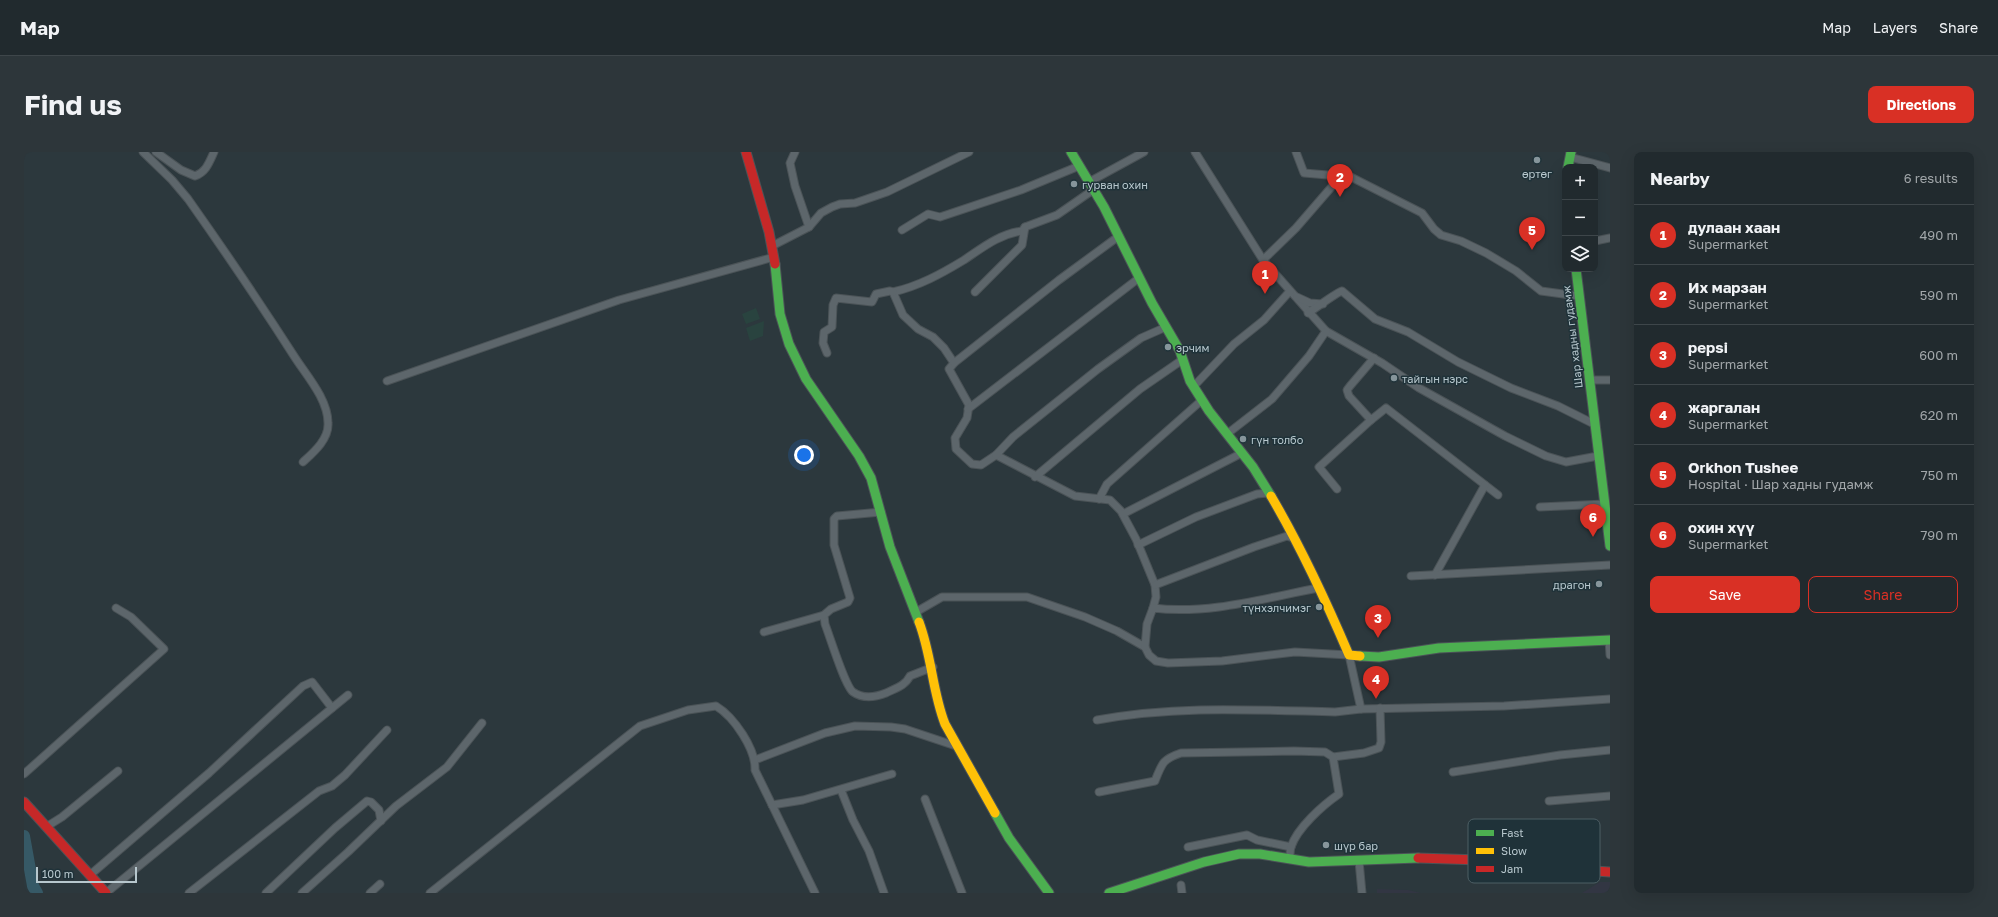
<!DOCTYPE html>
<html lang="en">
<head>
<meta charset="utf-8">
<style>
	:root { --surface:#212a2e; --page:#2d363a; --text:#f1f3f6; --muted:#a2a7aa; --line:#3e464a; --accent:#d93025 }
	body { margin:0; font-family:"Golos Text",sans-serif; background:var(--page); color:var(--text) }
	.controls { position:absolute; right:12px; top:12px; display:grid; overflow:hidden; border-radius:8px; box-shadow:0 4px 16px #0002 }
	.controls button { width:36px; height:36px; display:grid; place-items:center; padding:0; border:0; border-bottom:1px solid var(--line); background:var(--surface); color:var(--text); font:20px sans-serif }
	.scale { position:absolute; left:12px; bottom:10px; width:101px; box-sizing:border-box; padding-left:4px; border:2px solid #b7c7cd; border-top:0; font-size:11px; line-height:14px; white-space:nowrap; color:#b7c7cd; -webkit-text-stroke:3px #1f3239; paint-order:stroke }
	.you { position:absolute; left:780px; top:303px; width:14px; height:14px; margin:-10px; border:3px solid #fff; border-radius:50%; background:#1a73e8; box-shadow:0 0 0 6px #1a73e833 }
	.badge { display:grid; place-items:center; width:26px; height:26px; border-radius:50%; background:var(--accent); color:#fff; font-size:13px; font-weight:700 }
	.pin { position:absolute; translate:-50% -33px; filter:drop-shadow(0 1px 2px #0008) }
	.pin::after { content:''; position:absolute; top:21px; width:14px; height:12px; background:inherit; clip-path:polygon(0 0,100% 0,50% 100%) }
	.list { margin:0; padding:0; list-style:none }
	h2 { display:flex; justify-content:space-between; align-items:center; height:52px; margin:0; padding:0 16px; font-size:17px }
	h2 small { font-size:13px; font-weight:400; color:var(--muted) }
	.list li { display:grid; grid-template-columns:26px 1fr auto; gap:12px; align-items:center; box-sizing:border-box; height:60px; padding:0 16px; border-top:1px solid var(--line) }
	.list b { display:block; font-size:15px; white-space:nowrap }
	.list p { margin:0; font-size:13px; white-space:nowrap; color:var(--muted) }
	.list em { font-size:13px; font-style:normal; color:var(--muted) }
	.actions { display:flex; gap:8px; padding:12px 16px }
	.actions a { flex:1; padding:9px 0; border:1px solid var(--accent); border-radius:8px; text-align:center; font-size:14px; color:var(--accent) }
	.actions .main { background:var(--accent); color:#fff }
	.icon { flex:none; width:22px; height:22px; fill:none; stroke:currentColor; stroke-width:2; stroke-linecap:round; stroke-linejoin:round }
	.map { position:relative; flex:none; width:1586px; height:741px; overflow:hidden; border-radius:8px }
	header { display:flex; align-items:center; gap:24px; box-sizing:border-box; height:56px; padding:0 20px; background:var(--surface); border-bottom:1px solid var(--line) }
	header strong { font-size:19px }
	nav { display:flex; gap:22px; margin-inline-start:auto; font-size:14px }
	.intro { display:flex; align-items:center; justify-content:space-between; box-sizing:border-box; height:96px; padding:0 24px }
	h1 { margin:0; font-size:28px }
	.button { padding:10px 18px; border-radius:8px; background:var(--accent); color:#fff; font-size:14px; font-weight:700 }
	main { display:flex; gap:24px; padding:0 24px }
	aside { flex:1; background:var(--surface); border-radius:8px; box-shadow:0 4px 16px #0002 }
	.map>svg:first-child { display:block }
	.medical { fill:#323643 }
	.green { fill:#29433f }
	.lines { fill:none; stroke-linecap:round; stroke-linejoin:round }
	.river { stroke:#365966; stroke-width:12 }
	.street-casing { stroke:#4b5357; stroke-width:9 }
	.fast-casing { stroke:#4b5357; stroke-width:11 }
	.slow-casing { stroke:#4b5357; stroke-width:11 }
	.jam-casing { stroke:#4b5357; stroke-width:11 }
	.street { stroke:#5d666b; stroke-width:7 }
	.fast { stroke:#4caf50; stroke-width:9 }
	.slow { stroke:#ffc107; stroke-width:9 }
	.jam { stroke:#c62828; stroke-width:9 }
	.poi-dot { fill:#86959b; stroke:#1f3239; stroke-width:1.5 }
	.labels { text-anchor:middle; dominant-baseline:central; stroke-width:3; stroke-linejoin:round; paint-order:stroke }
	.poi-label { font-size:11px; fill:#b7c7cd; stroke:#1f3239; text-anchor:start }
	.street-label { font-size:11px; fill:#b7c7cd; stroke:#1f3239 }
	.key { fill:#1f3239; stroke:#4d5f65; stroke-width:1 }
	.key-label { font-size:11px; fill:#b7c7cd }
</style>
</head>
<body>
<header>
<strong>Map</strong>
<nav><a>Map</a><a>Layers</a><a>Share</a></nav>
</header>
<div class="intro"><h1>Find us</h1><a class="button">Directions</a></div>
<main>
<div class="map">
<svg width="1586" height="741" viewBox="0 0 1586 741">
	<rect width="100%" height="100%" fill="#2c383d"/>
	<g class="medical">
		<path d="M1576,730H1586V741H1558Z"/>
		<path d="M1353,737L1384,738L1397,741H1353Z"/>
	</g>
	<g class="green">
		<path d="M732,156L736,167L722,172L718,162Z"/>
		<path d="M740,169L739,184L726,189L722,176Z"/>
	</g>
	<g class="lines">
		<path class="river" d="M0,684L9,734L13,741"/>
		<defs>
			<g id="street">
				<path d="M119,0L148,28L164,47C200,98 236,151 270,204C282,223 304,247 304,271C305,287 290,300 279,310"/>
				<path d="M132,0L157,18L171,24C182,20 185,11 190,0"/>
				<path d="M771,0L766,11L771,34L785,75"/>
				<path d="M1171,0L1239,108L1302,179L1358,211L1395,236L1481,284L1522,304L1542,310L1574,304"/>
				<path d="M1272,0L1280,21L1327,25L1398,61L1410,77L1417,83L1437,89L1462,101L1492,119L1517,139L1554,144"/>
				<path d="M1546,5L1586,16"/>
				<path d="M1065,30L1120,0"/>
				<path d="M1069,38L1033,63L1001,75L998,79C975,82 958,96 940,108C917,122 895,134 869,140L879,163L894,177L909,185L920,196L930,211L925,217L945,253L943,266L931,286L932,297L948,312L957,313L972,303L1051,344L1086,348L1097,359L1112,387L1131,433L1132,445L1129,456"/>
				<path d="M878,78L904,62L916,65L997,38L1055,14"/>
				<path d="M1571,89L1586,86"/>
				<path d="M748,94L785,75L797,61L808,55L816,52L831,51L863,40L945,0"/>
				<path d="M1239,108L1272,76L1317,24"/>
				<path d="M951,140L998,93L1001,75"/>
				<path d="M1273,145L1286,151L1299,152"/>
				<path d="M1284,161C1291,157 1313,140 1318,139L1351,167L1384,180L1434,210L1487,236L1534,254L1570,272"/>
				<path d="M803,201L799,191L800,180L808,175L809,153L812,146L848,150L852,142L866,139L869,140"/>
				<path d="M1350,206L1326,234L1323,238L1325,244L1347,268L1362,256L1474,343"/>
				<path d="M930,211L1035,128L1095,84"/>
				<path d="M1565,228H1586"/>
				<path d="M363,229L595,148L750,105"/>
				<path d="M1170,234L1210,192L1240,168L1266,139"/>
				<path d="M944,257L1115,126"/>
				<path d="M1203,282L1248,247L1285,204L1302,179"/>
				<path d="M972,303L989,285L1074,217L1117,186L1142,175"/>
				<path d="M1011,325L1116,237L1158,208"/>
				<path d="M1313,337L1295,315L1347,268"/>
				<path d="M1075,347L1083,332L1178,248"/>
				<path d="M1516,355L1581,352"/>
				<path d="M857,360L813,364L810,367V393L826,446L824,450L807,457L800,463L801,472C806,485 821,534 829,540C839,547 852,545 862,541C872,536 881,534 886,524L909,515"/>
				<path d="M1099,362L1218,301"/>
				<path d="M1114,393L1172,365L1233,342L1244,341"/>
				<path d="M1411,423L1461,333"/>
				<path d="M1387,424L1586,413"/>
				<path d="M1131,433L1230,395L1263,384L1269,386"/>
				<path d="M892,460L918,445H1003L1061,465L1093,479L1121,495L1125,503L1132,509L1144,511L1198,509L1271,500L1325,503L1337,557"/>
				<path d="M740,480L800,463"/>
				<path d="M1585,488L1586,503"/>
				<path d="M1121,495L1123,472L1129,456C1184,463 1241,446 1294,436"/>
				<path d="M1073,568C1152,553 1231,558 1311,560L1337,557L1480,554L1586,547"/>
				<path d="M731,608L801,581L831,574L867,575L881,577L932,594"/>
				<path d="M1429,620L1536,603L1586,598"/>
				<path d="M0,622L140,497L107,465L92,456"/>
				<path d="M817,638L829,668L845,699L860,741"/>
				<path d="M1075,640L1131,629C1138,611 1139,607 1157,601L1270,599L1301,600L1309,605L1340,601L1355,596L1357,590L1356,556"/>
				<path d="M901,647L938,741"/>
				<path d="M1525,649L1586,644"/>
				<path d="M748,653L779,648L868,622"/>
				<path d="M22,675L38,665L94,619"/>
				<path d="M1164,695L1223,683L1233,688L1267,695"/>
				<path d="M1266,707C1266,703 1266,698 1267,695C1273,676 1299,653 1315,642L1309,605"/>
				<path d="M1335,709L1338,741"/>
				<path d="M66,723L185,621L279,534L288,530L308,556"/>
				<path d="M1157,733L1158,741"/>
				<path d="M82,741L324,543"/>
				<path d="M165,741L295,639L308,634L321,623L363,578"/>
				<path d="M242,741L311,676L343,649L347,650L355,658L357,669"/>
				<path d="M278,741L324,700L372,654L423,615L458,571"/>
				<path d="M346,741L356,732"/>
				<path d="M406,741L616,574L664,558L692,554C710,565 732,597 731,618L791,741"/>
			</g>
			<g id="fast">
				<path d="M1047,0L1080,55L1128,151L1156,199L1166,229L1185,259L1229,315L1247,344"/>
				<path d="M1544,15L1547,0"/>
				<path d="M751,112L756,162L765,192L782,227L835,304L847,326L866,395L895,470"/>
				<path d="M1552,117L1586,394"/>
				<path d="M1336,504L1355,505L1415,496L1586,488"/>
				<path d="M971,661L985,686L1025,741"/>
				<path d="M1085,741L1180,710L1215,702H1236L1285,710L1394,706"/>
			</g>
			<g id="slow">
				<path d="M1247,344C1277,395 1302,449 1325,503L1336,504"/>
				<path d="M895,470C908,504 908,539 921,572L971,661"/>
			</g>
			<g id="jam">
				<path d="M722,0L745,80L751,112"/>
				<path d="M0,650L82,741"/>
				<path d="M1394,706L1456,708L1513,715L1586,720"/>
			</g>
		</defs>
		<use href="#street" class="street-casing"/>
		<use href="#fast" class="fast-casing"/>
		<use href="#slow" class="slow-casing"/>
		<use href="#jam" class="jam-casing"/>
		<use href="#street" class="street"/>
		<use href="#fast" class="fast"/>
		<use href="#slow" class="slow"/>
		<use href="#jam" class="jam"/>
	</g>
	<g class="poi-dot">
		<circle cx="1513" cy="8" r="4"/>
		<circle cx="1050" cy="32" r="4"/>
		<circle cx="1144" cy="195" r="4"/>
		<circle cx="1370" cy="226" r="4"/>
		<circle cx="1219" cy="287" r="4"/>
		<circle cx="1575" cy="432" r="4"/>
		<circle cx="1295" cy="455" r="4"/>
		<circle cx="1302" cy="693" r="4"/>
	</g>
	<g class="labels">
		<g class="poi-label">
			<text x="1513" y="21" text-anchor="middle">өртөг</text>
			<text x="1058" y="32">гурван охин</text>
			<text x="1152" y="195">эрчим</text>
			<text x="1378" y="226">тайгын нэрс</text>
			<text x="1227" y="287">гүн толбо</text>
			<text x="1567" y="432" text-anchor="end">драгон</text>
			<text x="1287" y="455" text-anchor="end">түнхэлчимэг</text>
			<text x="1310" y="693">шүр бар</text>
		</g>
		<g class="street-label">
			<text transform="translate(1548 185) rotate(-97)">Шар хадны гудамж</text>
		</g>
	</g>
	<rect x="1444" y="667" width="132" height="64" rx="6" class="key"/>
	<rect x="1452" y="678" width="18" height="6" fill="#4caf50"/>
	<rect x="1452" y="696" width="18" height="6" fill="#ffc107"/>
	<rect x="1452" y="714" width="18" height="6" fill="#c62828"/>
	<g class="key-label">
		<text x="1477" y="685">Fast</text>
		<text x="1477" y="703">Slow</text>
		<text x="1477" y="721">Jam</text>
	</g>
</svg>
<div class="controls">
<button>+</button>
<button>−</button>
<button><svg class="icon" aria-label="layers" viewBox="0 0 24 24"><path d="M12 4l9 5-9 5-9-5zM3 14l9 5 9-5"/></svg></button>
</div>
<div class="scale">100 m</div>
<div class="you"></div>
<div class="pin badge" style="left:1241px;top:142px">1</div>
<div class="pin badge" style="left:1316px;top:45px">2</div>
<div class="pin badge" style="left:1354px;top:486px">3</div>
<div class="pin badge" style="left:1352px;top:547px">4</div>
<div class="pin badge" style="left:1508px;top:98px">5</div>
<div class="pin badge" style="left:1569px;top:385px">6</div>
</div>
<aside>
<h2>Nearby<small>6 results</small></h2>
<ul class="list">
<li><span class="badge">1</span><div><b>дулаан хаан</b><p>Supermarket</p></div><em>490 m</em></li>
<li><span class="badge">2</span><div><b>Их марзан</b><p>Supermarket</p></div><em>590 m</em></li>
<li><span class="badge">3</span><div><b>pepsi</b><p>Supermarket</p></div><em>600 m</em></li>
<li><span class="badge">4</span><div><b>жаргалан</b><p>Supermarket</p></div><em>620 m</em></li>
<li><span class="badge">5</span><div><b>Orkhon Tushee</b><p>Hospital · Шар хадны гудамж</p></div><em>750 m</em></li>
<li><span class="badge">6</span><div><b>охин хүү</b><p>Supermarket</p></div><em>790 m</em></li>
</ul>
<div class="actions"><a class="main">Save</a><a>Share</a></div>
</aside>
</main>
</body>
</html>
